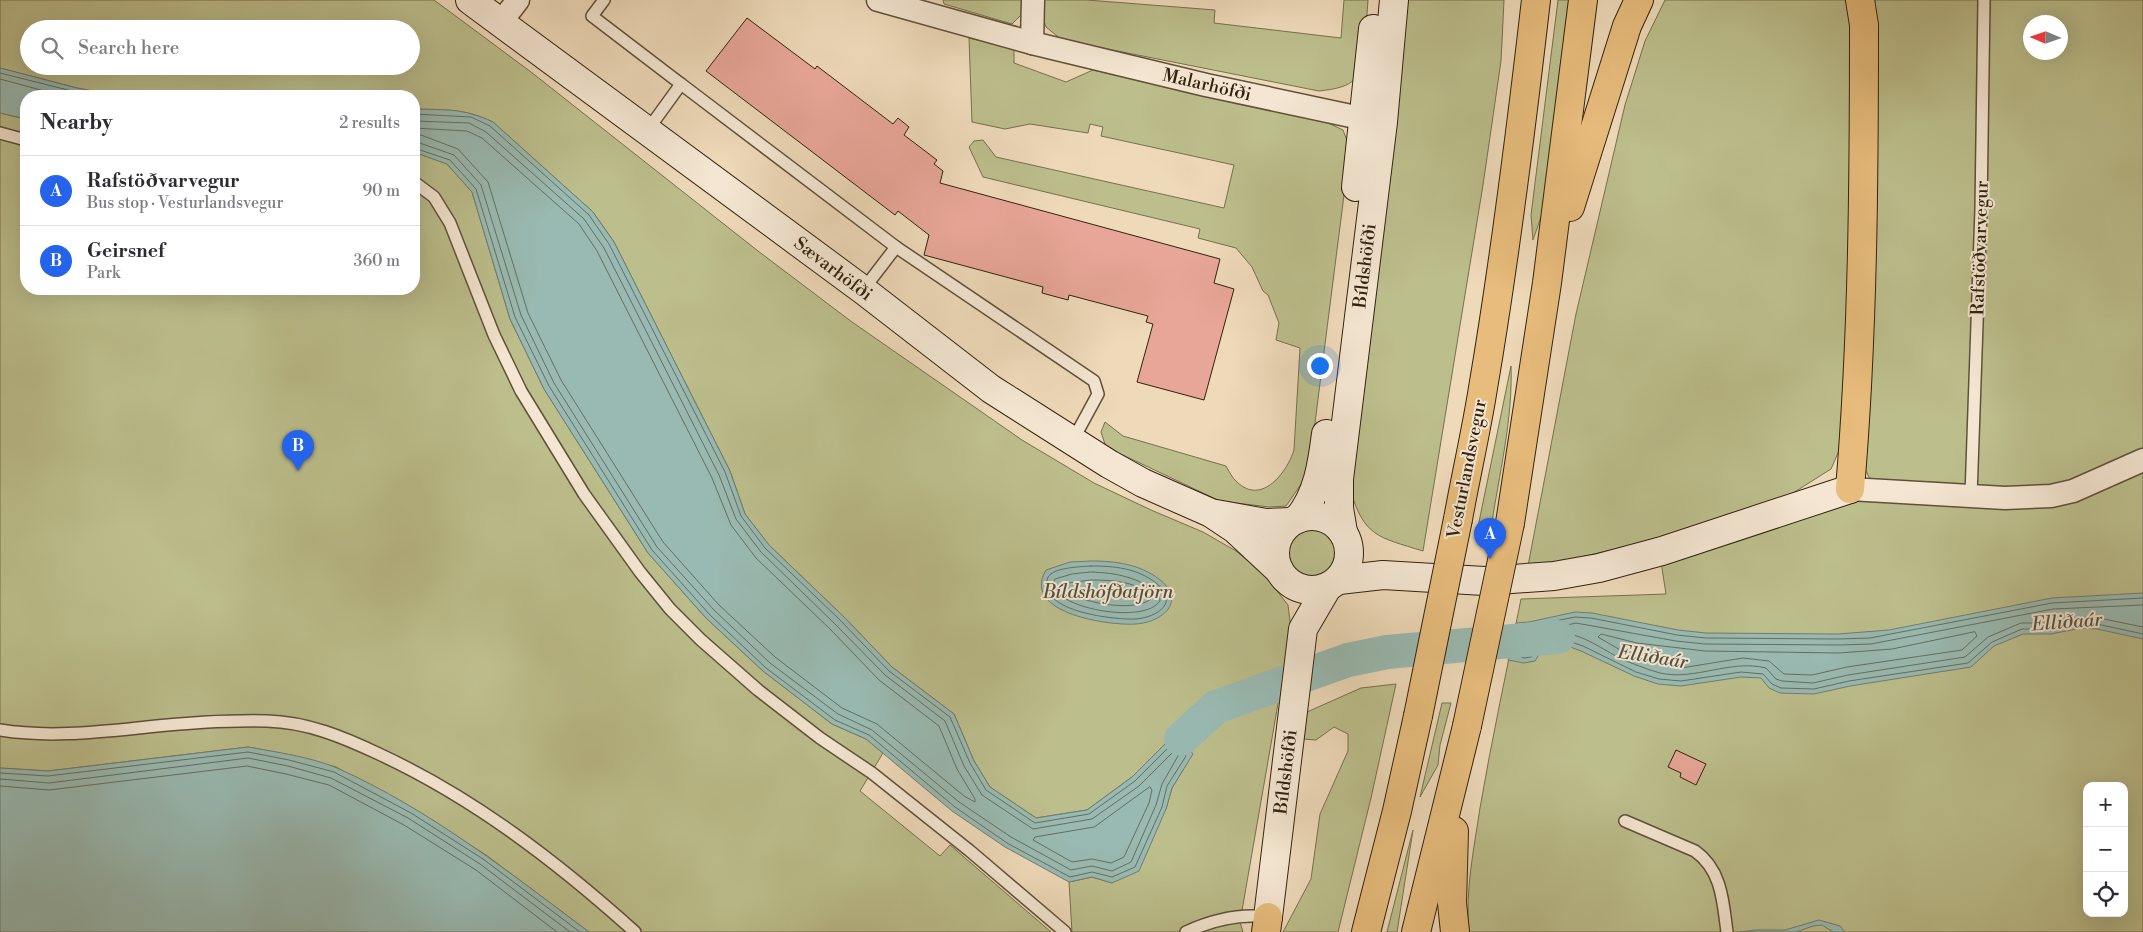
<!DOCTYPE html>
<html lang="en">
<head>
<meta charset="utf-8">
<style>
	:root { --surface:#fff; --page:#f2f2f3; --text:#2b2b33; --muted:#7c7c81; --line:#e1e1e2; --accent:#2563eb }
	body { margin:0; font-family:"Libre Bodoni",serif; background:var(--page); color:var(--text) }
	.controls { position:absolute; right:15px; bottom:15px; display:grid; overflow:hidden; border-radius:10px; box-shadow:0 5px 20px #0002 }
	.controls button { width:45px; height:45px; display:grid; place-items:center; padding:0; border:0; border-bottom:1px solid var(--line); background:var(--surface); color:var(--text); font:25px sans-serif }
	.compass { position:absolute; left:2023px; top:15px; width:45px; height:45px; border-radius:50%; background:var(--surface); box-shadow:0 5px 20px #0002; rotate:272deg }
	.you { position:absolute; left:1319px; top:365px; width:18px; height:18px; margin:-12px; border:4px solid #fff; border-radius:50%; background:#1a73e8; box-shadow:0 0 0 8px #1a73e833 }
	.badge { display:grid; place-items:center; width:32px; height:32px; border-radius:50%; background:var(--accent); color:#fff; font-size:16px; font-weight:700 }
	.pin { position:absolute; translate:-50% -41px; filter:drop-shadow(0 1px 2px #0008) }
	.pin::after { content:''; position:absolute; top:26px; width:18px; height:15px; background:inherit; clip-path:polygon(0 0,100% 0,50% 100%) }
	.list { margin:0; padding:0; list-style:none }
	h2 { display:flex; justify-content:space-between; align-items:center; height:65px; margin:0; padding:0 20px; font-size:21px }
	h2 small { font-size:16px; font-weight:400; color:var(--muted) }
	.list li { display:grid; grid-template-columns:32px 1fr auto; gap:15px; align-items:center; box-sizing:border-box; height:70px; padding:0 20px; border-top:1px solid var(--line) }
	.list b { display:block; font-size:19px; white-space:nowrap }
	.list p { margin:0; font-size:16px; white-space:nowrap; color:var(--muted) }
	.list em { font-size:16px; font-style:normal; color:var(--muted) }
	.icon { flex:none; width:28px; height:28px; fill:none; stroke:currentColor; stroke-width:2; stroke-linecap:round; stroke-linejoin:round }
	.map { position:relative; flex:none; width:2143px; height:932px; overflow:hidden }
	.search { position:absolute; background:var(--surface); box-shadow:0 5px 20px #0002; left:20px; top:20px; width:400px; height:55px; display:flex; align-items:center; gap:12px; box-sizing:border-box; padding:0 18px; border-radius:28px; color:var(--muted); font-size:19px }
	.panel { position:absolute; background:var(--surface); box-shadow:0 5px 20px #0002; left:20px; top:90px; width:400px; height:205px; border-radius:20px }
	.map>svg:first-child { display:block }
	.green { fill:#bcbe8c; stroke:#76704d; fill-rule:evenodd }
	.water { fill:#99bab2; stroke:#6f7d70 }
	.lines { fill:none; stroke-linecap:round; stroke-linejoin:round }
	.shore { stroke:#656e60; stroke-width:1 }
	.river { stroke:#99bab2; stroke-width:34 }
	.building { fill:#e8a698; stroke:#31220e }
	.lane-casing { stroke:#605039; stroke-width:14 }
	.street-casing { stroke:#605039; stroke-width:25 }
	.secondary-casing { stroke:#31220e; stroke-width:30 }
	.highway-casing { stroke:#31220e; stroke-width:30 }
	.lane { stroke:#f4e6d2; stroke-width:11 }
	.street { stroke:#f4e6d2; stroke-width:22 }
	.secondary { stroke:#f4e6d2; stroke-width:28 }
	.highway { stroke:#e7bc7c; stroke-width:28 }
	.highway-bridge-casing { stroke:#31220e; stroke-width:30; stroke-linecap:butt }
	.highway-bridge { stroke:#e7bc7c; stroke-width:28 }
	.labels { text-anchor:middle; dominant-baseline:central; stroke-width:4; stroke-linejoin:round; paint-order:stroke }
	.street-label { font-size:18px; fill:#31220e; stroke:#f4e6d2 }
	.water-label { font-size:19px; font-style:italic; fill:#50503f; stroke:#f4e6d2 }
</style>
</head>
<body>
<div class="map">
<svg width="2143" height="932" viewBox="0 0 2143 932">
	<rect width="100%" height="100%" fill="#eed9b9"/>
	<filter id="stains"><feTurbulence type="fractalNoise" baseFrequency=".004" numOctaves="4"/><feColorMatrix values="0 0 0 0 .2 0 0 0 0 .09 0 0 0 0 .02 0 0 0 .5 -.17"/></filter>
	<radialGradient id="worn" r=".72"><stop offset=".6" stop-color="#630" stop-opacity="0"/><stop offset="1" stop-color="#630" stop-opacity=".3"/></radialGradient>
	<g class="green">
		<path d="M0,0H434L531,72L758,251L852,322L1022,440L1094,483L1151,510L1203,532L1236,551L1264,574L1288,605L1291,629L1240,922L1243,932H1072L1069,882L1092,877L1112,883L1166,809L1172,788L1192,754L1169,740L1132,777L1087,810L1036,818L990,787L974,761L954,714L892,667L844,617L769,545L745,514L730,471L614,242L593,212L493,122C463,108 446,110 414,109V96H118L77,88L0,68ZM29,29H411V66H29Z"/>
		<path d="M943,0H1022V14L1012,24L944,4Z"/>
		<path d="M1037,0H1087L1215,10L1214,23L1341,38L1344,0H1368C1367,14 1366,29 1365,43C1362,79 1356,87 1319,91L1062,40L1046,27Z"/>
		<path d="M1402,0H1504L1501,61L1483,185L1423,551C1378,537 1364,537 1350,489Z"/>
		<path d="M1558,0H1573L1543,211L1533,240L1531,215Z"/>
		<path d="M1665,0H1847L1857,24L1845,437L1831,469L1793,493L1654,540L1568,560L1528,566L1576,314L1625,105L1645,41Z"/>
		<path d="M1869,0H2143V451L2094,476L2027,491L1873,485L1862,463ZM2030,22H2060V52H2030Z"/>
		<path d="M969,38L1014,48V63L1066,82L1093,70L1324,121L1343,130L1350,148L1311,454L1306,477L1286,506L1269,507L1220,501L1106,447L1101,432L1105,422L1123,436L1226,466C1229,471 1232,478 1237,482C1262,506 1287,472 1294,450L1300,348L1276,340L1279,323L1268,295L1263,291L1252,267L1236,248L1198,238L1200,229L983,177L969,147L974,141L983,140L996,157L1224,208L1234,165L1101,136L1103,127L1090,124L1088,133L1030,124L1005,129L972,122Z"/>
		<path d="M0,113L26,119V289H414V152L447,164L472,192L510,319L544,389L648,553L706,618L763,671L832,724L866,739L883,753L860,791L940,856L950,845L1051,932H589L486,855L414,809L336,767L290,755L248,747L48,771L0,768Z"/>
		<path d="M1511,366C1513,419 1499,475 1491,528L1478,527Z"/>
		<path d="M2143,466V932H1469C1465,890 1474,849 1480,808C1492,738 1507,669 1521,599L1666,594L1661,562L1849,494L2005,504ZM2087,786H2124V913H2087Z"/>
		<circle cx="1311" cy="553" r="25"/>
		<path d="M1396,684L1371,798L1338,932H1283L1311,879L1320,814L1348,751V734L1334,727L1316,740L1303,739L1307,712L1361,688Z"/>
		<path d="M1442,703H1451L1440,745L1438,765L1420,797Z"/>
		<path d="M1413,830L1397,932H1387Z"/>
	</g>
	<g class="water">
		<path d="M0,68L77,88L118,96H26V119L0,113Z"/>
		<path d="M414,109C446,110 463,108 493,122L593,212L614,242L730,471L745,514L769,545L844,617L892,667L954,714L974,761L990,787L1036,818L1087,810L1132,777L1169,740L1181,739L1193,754L1172,788L1166,809L1139,871L1112,883L1092,877L1069,882L1005,847L952,811L866,739L832,724L763,671L706,618L648,553L544,389L510,319L472,192L447,164L414,152Z"/>
		<path d="M1091,561C1115,561 1139,564 1159,579C1187,601 1163,622 1136,624C1109,626 1020,613 1046,570L1070,562Z"/>
		<path d="M2143,593V639L2097,629L2081,628L2051,634H2023L1994,646L1971,667L1850,686L1814,694L1780,693L1769,688L1761,678L1741,677L1681,686L1658,684L1634,676L1581,651L1565,645L1540,653L1535,661L1524,663L1508,660L1516,623L1529,622L1575,612L1592,613L1678,630L1706,633L1838,634L1889,630L2052,598Z"/>
		<path d="M248,747C276,752 311,757 337,768C429,809 509,872 589,932H0V768L48,771Z"/>
		<path d="M1819,920L1840,926L1845,932H1833L1822,925L1813,926L1796,932H1740L1755,930H1785Z"/>
	</g>
	<g class="lines">
		<g class="shore">
			<path d="M0,73L92,96"/>
			<path d="M0,79L63,96"/>
			<path d="M414,114L471,117L490,126L589,215L609,244L725,472L741,516L765,548L840,620L889,671L950,717L970,763L986,790L1035,823L1089,814L1135,781L1171,745H1179L1186,756L1167,786L1162,807L1135,867L1112,877L1092,872L1070,877L1007,843L955,807L869,735L835,720L766,668L710,615L652,550L549,386L515,317L476,189L450,160L414,148"/>
			<path d="M414,121L469,123L486,132L584,219L604,248L719,475L736,519L761,552L836,625L885,675L945,721L964,766L982,795L1033,829L1092,819L1139,786L1173,752H1177L1178,756L1162,784L1156,805L1131,862L1112,871L1092,866L1071,870L1011,837L959,802L872,730L838,714L770,663L714,610L657,547L554,383L521,315L481,185L454,155L414,141"/>
			<path d="M414,128L467,131L482,138L579,224L597,251L712,478L731,525L756,558L831,630L879,680L939,726L957,769L975,799V802L964,796L877,724L842,708L775,657L719,605L663,542L561,380L528,313L488,182L458,149L421,135L414,134"/>
			<path d="M1091,566C1114,566 1137,568 1156,583C1180,602 1158,617 1136,619C1115,620 1040,612 1047,580C1049,567 1080,567 1091,566Z"/>
			<path d="M1091,572C1117,573 1138,577 1159,594L1160,601C1142,627 1041,605 1055,579L1072,574Z"/>
			<path d="M1091,580C1110,580 1142,581 1151,599C1134,613 1076,603 1062,587L1063,584Z"/>
			<path d="M2143,598L2052,603L1870,638L1838,639L1706,638L1677,635L1591,618L1575,617L1521,628L1515,654L1524,658L1531,657L1538,648L1565,640L1583,646L1636,672L1659,679L1681,681L1741,672L1763,674L1772,684L1781,688L1814,689L1849,681L1968,663L1992,642L2022,629H2051L2080,624H2097L2143,634"/>
			<path d="M2143,605L2053,609L1871,644L1838,645L1705,644L1676,641L1576,623L1526,634L1522,649L1527,651C1535,642 1551,634 1564,634C1581,633 1605,651 1620,658C1633,664 1646,669 1660,673C1695,681 1730,659 1766,668L1776,679L1782,681L1813,683L1848,675L1965,657L1988,637L2021,623H2050L2081,617L2099,618L2143,627"/>
			<path d="M1975,632L1977,636L1962,650L1847,667L1812,675L1784,674L1769,661L1743,658L1681,668L1662,665L1622,651L1598,637L1601,634L1637,643L1705,651L1839,653L1892,649Z"/>
			<path d="M0,773L48,776L248,752L289,760L334,772L411,813L483,859L580,932"/>
			<path d="M0,779L49,783L248,758L288,766L331,778L408,818L480,864L570,932"/>
			<path d="M0,786L49,790L247,766L286,774L329,785L404,825L476,870L557,932"/>
			<path d="M1150,787L1152,790L1149,803L1124,857L1111,863L1092,859L1072,862L1033,840L1035,837L1094,827Z"/>
		</g>
		<path class="river" d="M1181,739L1216,707L1348,660L1387,652L1558,637"/>
	</g>
	<g class="building">
		<path d="M747,18L815,69L817,66L893,124L898,118L909,127L904,135L937,160L934,164L943,171L940,183L1220,259L1214,283L1234,289L1204,400L1137,382L1153,324L1146,322L1148,316L1069,295L1068,300L1042,293L1043,287L924,255L929,235L898,211L895,215L706,71Z"/>
		<path d="M1676,750L1706,764L1696,785L1680,777L1681,773L1668,767Z"/>
	</g>
	<g class="lines">
		<defs>
			<g id="lane">
				<path d="M604,0L592,16L681,84"/>
				<path d="M647,131L681,84L896,247"/>
				<path d="M0,133L26,140"/>
				<path d="M414,182L434,197L450,223L494,335L521,391L584,494L640,572L670,609L701,640L758,690L820,738L872,773L970,851L1065,932"/>
				<path d="M863,290L896,247L1094,381L1098,394L1072,442"/>
				<path d="M1971,496L1981,209L1984,0"/>
				<path d="M0,730C48,738 98,732 147,727C186,723 228,720 267,721C307,722 343,737 379,754C474,798 557,862 635,932"/>
				<path d="M1625,821L1695,851C1722,870 1723,902 1727,932"/>
				<path d="M1186,932C1212,920 1238,913 1268,917"/>
			</g>
			<g id="street">
				<path d="M878,0L1032,43L1206,85L1379,122"/>
				<path d="M501,22L518,0"/>
				<path d="M1032,43L1033,0"/>
				<path d="M1850,489L2005,498L2051,496L2073,491L2143,460"/>
			</g>
			<g id="secondary">
				<path d="M470,0L863,290L991,389L1109,464L1143,483L1211,513L1235,529L1279,570"/>
				<path d="M1356,187L1373,29"/>
				<path d="M1216,514L1266,523L1291,522"/>
				<circle cx="1312" cy="553" r="37"/>
				<path d="M1298,519C1318,494 1322,465 1326,434"/>
				<path d="M1343,532L1339,508V479L1383,122L1394,0"/>
				<path d="M1339,580L1383,575L1484,581L1554,576L1599,568L1662,551L1850,489"/>
				<path d="M1268,917L1303,629L1327,588"/>
			</g>
			<g id="highway">
				<path d="M1570,207L1627,26L1639,0"/>
				<path d="M1850,489C1863,335 1864,179 1864,25L1860,0"/>
				<path d="M1458,519C1466,475 1476,432 1483,388C1505,259 1521,130 1536,0"/>
				<path d="M1510,523L1547,283L1583,0"/>
				<path d="M1454,831L1452,903L1455,932"/>
				<path d="M1266,932L1268,917"/>
				<path d="M1366,932L1397,811L1418,716"/>
				<path d="M1416,932L1467,726"/>
			</g>
		</defs>
		<use href="#lane" class="lane-casing"/>
		<use href="#street" class="street-casing"/>
		<use href="#secondary" class="secondary-casing"/>
		<use href="#highway" class="highway-casing"/>
		<use href="#lane" class="lane"/>
		<use href="#street" class="street"/>
		<use href="#secondary" class="secondary"/>
		<use href="#highway" class="highway"/>
		<defs>
			<g id="highway-bridge">
				<path d="M1418,716L1458,519"/>
				<path d="M1467,726L1510,523"/>
			</g>
		</defs>
		<use href="#highway-bridge" class="highway-bridge-casing"/>
		<use href="#highway-bridge" class="highway-bridge"/>
	</g>
	<g class="labels">
		<g class="street-label">
			<text transform="translate(1207 85) rotate(13)">Malarhöfði</text>
			<text transform="translate(1980 248) rotate(-88)">Rafstöðvarvegur</text>
			<text transform="translate(1365 266) rotate(-83)">Bíldshöfði</text>
			<text transform="translate(833 269) rotate(37)">Sævarhöfði</text>
			<text transform="translate(1467 469) rotate(-79)">Vesturlandsvegur</text>
			<text transform="translate(1286 772) rotate(-83)">Bíldshöfði</text>
		</g>
		<g class="water-label">
			<text x="1108" y="592">Bíldshöfðatjörn</text>
			<text transform="translate(2067 622) rotate(-4)">Elliðaár</text>
			<text transform="translate(1653 657) rotate(9)">Elliðaár</text>
		</g>
	</g>
	<rect width="100%" height="100%" filter="url(#stains)"/>
	<rect width="100%" height="100%" fill="url(#worn)"/>
</svg>
<div class="controls">
<button>+</button>
<button>−</button>
<button><svg class="icon" aria-label="locate" viewBox="0 0 24 24"><circle cx="12" cy="12" r="6"/><path d="M12 2v4M12 18v4M2 12h4M18 12h4"/></svg></button>
</div>
<svg class="compass" viewBox="-18 -18 36 36"><path d="M0-13l5 13h-10z" fill="#e53935"/><path d="M0 13l5-13h-10z" fill="#7c7c81"/></svg>
<div class="you"></div>
<div class="pin badge" style="left:1490px;top:559px">A</div>
<div class="pin badge" style="left:298px;top:471px">B</div>
<div class="search"><svg class="icon" aria-label="search" viewBox="0 0 24 24"><circle cx="10" cy="10" r="6"/><path d="M15 15l6 6"/></svg>Search here</div>
<section class="panel">
<h2>Nearby<small>2 results</small></h2>
<ul class="list">
<li><span class="badge">A</span><div><b>Rafstöðvarvegur</b><p>Bus stop · Vesturlandsvegur</p></div><em>90 m</em></li>
<li><span class="badge">B</span><div><b>Geirsnef</b><p>Park</p></div><em>360 m</em></li>
</ul>
</section>
</div>
</body>
</html>
